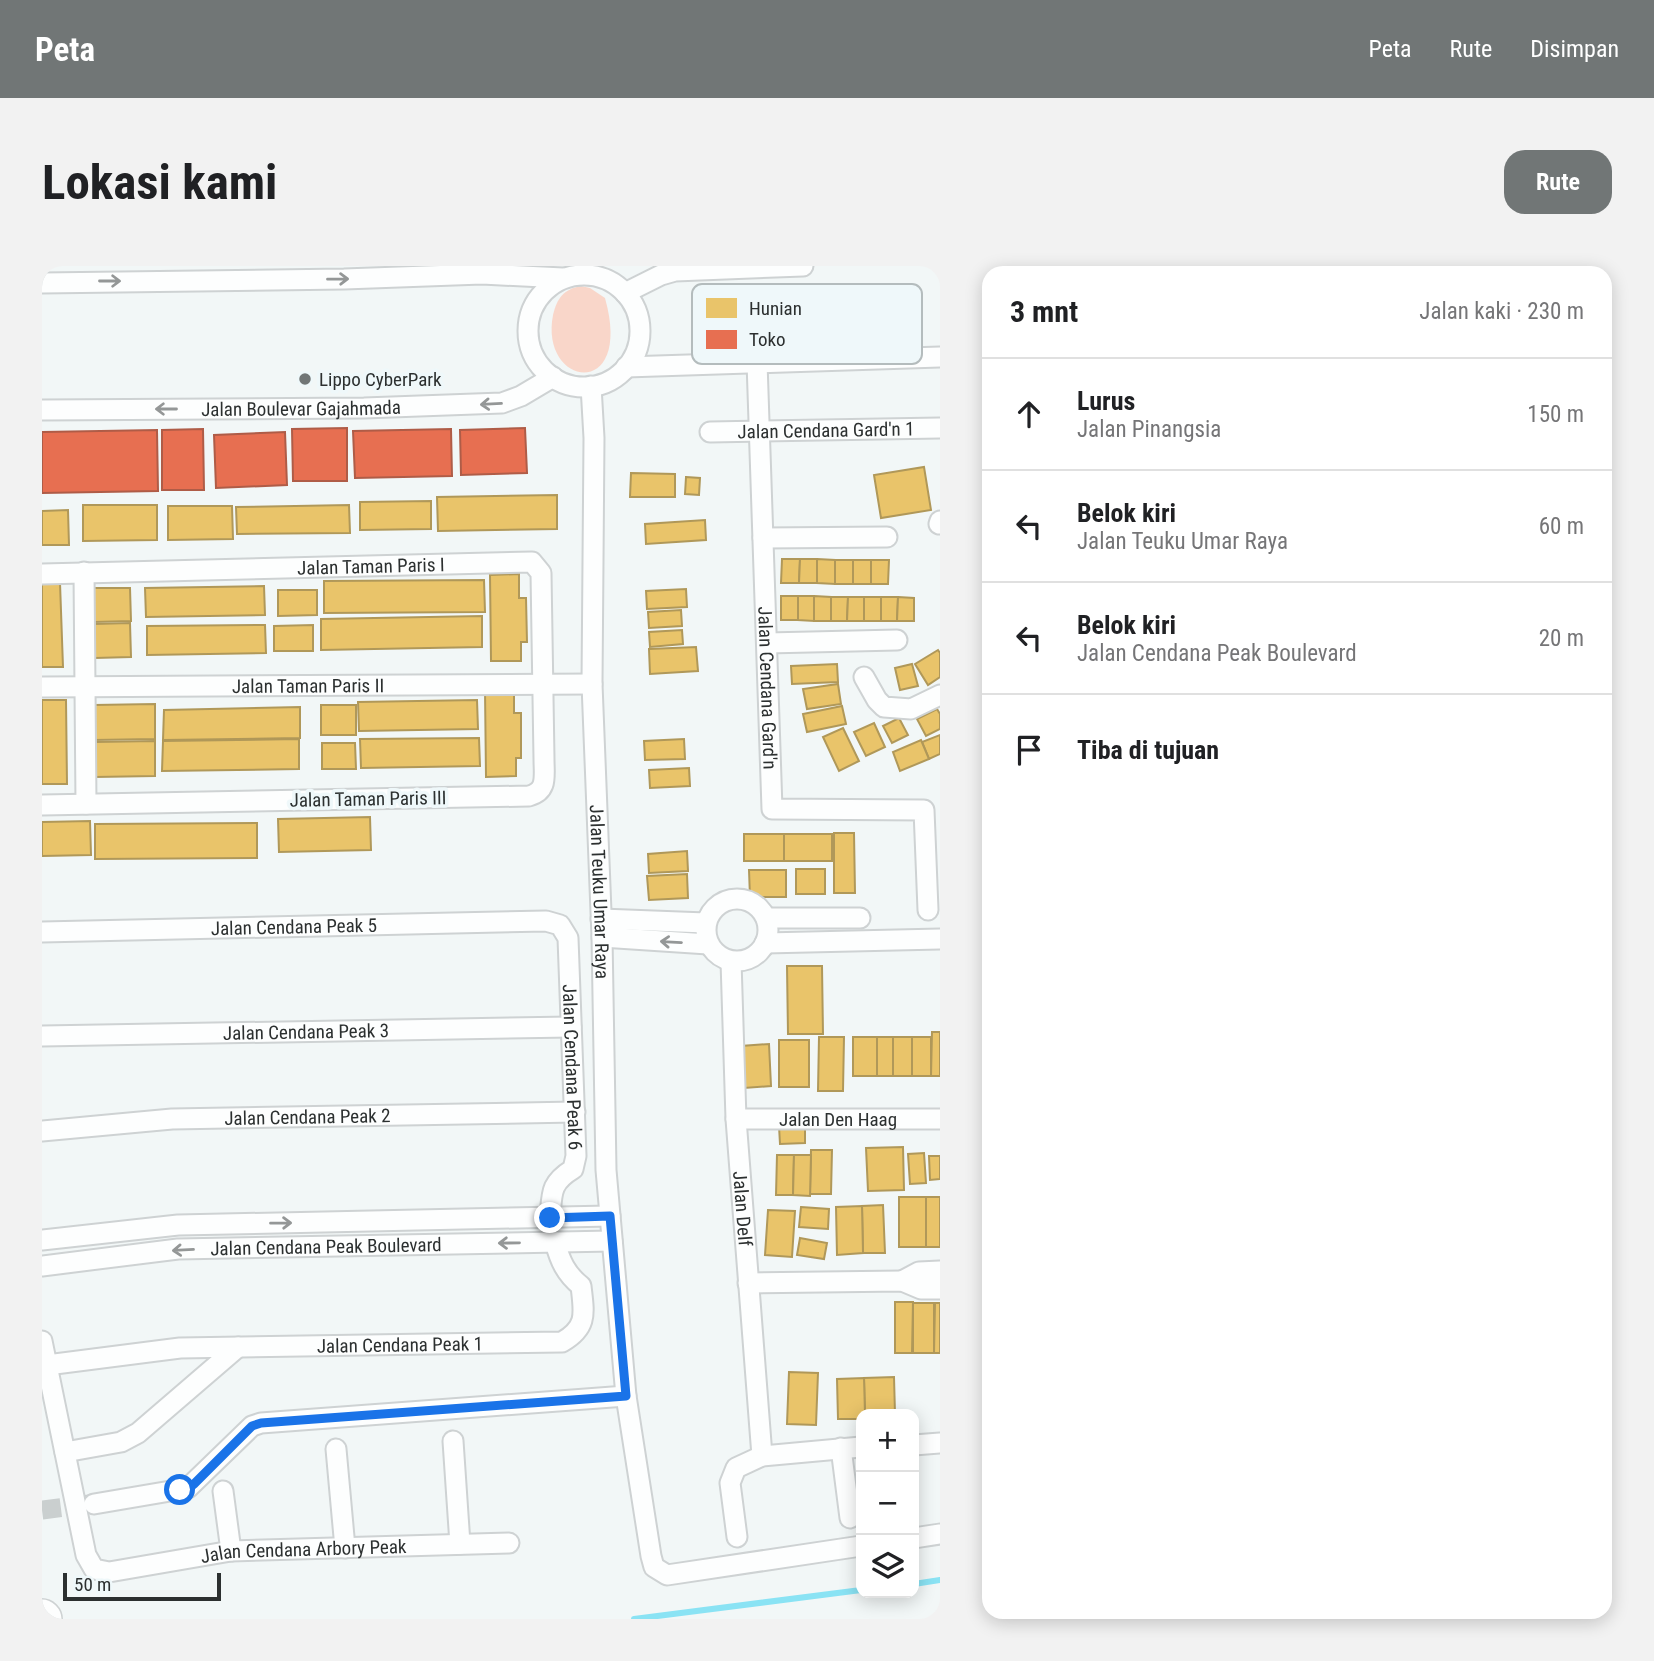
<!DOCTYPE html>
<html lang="id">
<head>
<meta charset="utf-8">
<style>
	:root { --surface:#fff; --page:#f2f2f2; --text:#202124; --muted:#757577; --line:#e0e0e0; --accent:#717676 }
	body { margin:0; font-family:"Roboto Condensed",sans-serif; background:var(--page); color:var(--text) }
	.controls { position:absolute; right:21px; bottom:21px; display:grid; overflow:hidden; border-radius:14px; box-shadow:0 4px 18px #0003 }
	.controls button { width:63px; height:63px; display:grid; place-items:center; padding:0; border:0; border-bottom:2px solid var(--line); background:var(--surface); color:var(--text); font:35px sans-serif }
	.scale { position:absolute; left:21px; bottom:18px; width:158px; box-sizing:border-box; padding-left:7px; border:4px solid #2c3030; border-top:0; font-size:19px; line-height:24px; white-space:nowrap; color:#2c3030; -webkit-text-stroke:5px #eff8fa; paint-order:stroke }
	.stop { position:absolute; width:21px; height:21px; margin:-16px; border:5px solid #1a73e8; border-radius:50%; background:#fff }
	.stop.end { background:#1a73e8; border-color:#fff; box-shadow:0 2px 7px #0008 }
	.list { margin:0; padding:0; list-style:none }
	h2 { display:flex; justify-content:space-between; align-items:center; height:91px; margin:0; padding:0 28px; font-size:30px }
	h2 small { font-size:23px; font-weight:400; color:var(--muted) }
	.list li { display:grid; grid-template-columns:46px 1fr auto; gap:21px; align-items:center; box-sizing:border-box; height:112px; padding:0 28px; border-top:2px solid var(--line) }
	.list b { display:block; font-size:26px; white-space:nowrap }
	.list p { margin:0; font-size:23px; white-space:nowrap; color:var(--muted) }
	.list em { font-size:23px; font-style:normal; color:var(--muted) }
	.icon { flex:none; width:38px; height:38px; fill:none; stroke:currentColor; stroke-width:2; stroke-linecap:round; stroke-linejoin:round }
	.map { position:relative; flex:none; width:898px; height:1353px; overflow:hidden; border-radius:21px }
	header { display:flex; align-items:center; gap:42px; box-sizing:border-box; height:98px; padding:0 35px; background:var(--accent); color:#fff }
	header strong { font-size:33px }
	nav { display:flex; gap:38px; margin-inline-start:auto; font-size:24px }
	.intro { display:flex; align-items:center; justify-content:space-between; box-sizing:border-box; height:168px; padding:0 42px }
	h1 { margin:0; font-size:49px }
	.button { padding:18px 32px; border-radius:21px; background:var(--accent); color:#fff; font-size:24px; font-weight:700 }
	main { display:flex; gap:42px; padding:0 42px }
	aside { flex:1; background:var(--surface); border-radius:21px; box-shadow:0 4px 18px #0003 }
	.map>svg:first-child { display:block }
	.green { fill:#f9d6c9 }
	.homes { fill:#e9c46a; stroke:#b09859; stroke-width:2 }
	.shops { fill:#e76f51; stroke:#af5c47; stroke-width:2 }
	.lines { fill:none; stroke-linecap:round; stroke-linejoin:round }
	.stream { stroke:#8ae3f4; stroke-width:6 }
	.minor-tunnel { stroke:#cacfcf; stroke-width:19; stroke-dasharray:19 10; stroke-linecap:butt }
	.minor-casing { stroke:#ced2d3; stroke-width:23 }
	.motorway-casing { stroke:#ced2d3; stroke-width:40 }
	.minor { stroke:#fdfefe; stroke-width:19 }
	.motorway { stroke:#fdfefe; stroke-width:37 }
	.oneway { stroke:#949797 }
	.route { stroke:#1a73e8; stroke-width:9 }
	.poi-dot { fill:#717676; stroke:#eff8fa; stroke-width:2.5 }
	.labels { text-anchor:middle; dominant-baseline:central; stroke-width:7; stroke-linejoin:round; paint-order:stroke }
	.poi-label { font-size:19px; fill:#2c3030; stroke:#eff8fa; text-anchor:start }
	.street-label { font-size:19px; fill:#2c3030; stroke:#eff8fa }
	.key { fill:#eff8fa; stroke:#b4bcbd; stroke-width:2 }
	.key-label { font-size:19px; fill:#2c3030 }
</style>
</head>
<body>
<header>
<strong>Peta</strong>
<nav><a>Peta</a><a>Rute</a><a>Disimpan</a></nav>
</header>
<div class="intro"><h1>Lokasi kami</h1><a class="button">Rute</a></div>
<main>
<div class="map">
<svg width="898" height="1353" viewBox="0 0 898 1353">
	<rect width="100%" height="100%" fill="#f2f7f7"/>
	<path class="green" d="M539,20L548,22L563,32C592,135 497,122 511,49C515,32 522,23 539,20Z"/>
	<g class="homes">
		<path d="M882,201L889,244L839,252L832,209Z"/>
		<path d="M589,207L633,208V231H588Z"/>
		<path d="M644,211L658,212L657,229L643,228Z"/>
		<path d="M515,229V263L396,265L395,231Z"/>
		<path d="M389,235V263L318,264V236Z"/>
		<path d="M41,239H115V274L41,275Z"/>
		<path d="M307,239L308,267L195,268L194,241Z"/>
		<path d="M126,240H190L191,273L126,274Z"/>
		<path d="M26,244L27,279H0V245Z"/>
		<path d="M663,254L664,274L604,278L603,258Z"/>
		<path d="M740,293H758L757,317H739Z"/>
		<path d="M758,293H775V317H757Z"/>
		<path d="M775,293L793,294V318L775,317Z"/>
		<rect x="793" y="294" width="18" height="24"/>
		<rect x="811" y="294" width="18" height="24"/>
		<path d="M829,294H847L846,318H829Z"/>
		<path d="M477,308V332H484L485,376H479V395H449L448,309Z"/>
		<path d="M442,314L443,346L282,347V315Z"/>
		<path d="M0,317H18L21,401H0Z"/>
		<path d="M222,320L223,349L104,351L103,322Z"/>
		<path d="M51,322H88L89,355L52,356Z"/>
		<path d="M644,323L645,341L605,343L604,325Z"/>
		<path d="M236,324H275V349L236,350Z"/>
		<rect x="739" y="330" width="17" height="24"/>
		<path d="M756,330H772V355L756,354Z"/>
		<path d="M772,330L789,331V355H772Z"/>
		<path d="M789,331H806L805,355H789Z"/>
		<path d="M806,331H822V355H805Z"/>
		<rect x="822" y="331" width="17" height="24"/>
		<path d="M839,331H856L855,355H839Z"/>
		<path d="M856,331L872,332V355H855Z"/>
		<path d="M639,344L640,360L607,362L606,346Z"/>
		<path d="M440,350V381L279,384V353Z"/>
		<path d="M88,357L89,391L53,392L52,358Z"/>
		<path d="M223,359L224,387L105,389V360Z"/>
		<path d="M271,359V385H232V360Z"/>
		<path d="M640,364L641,378L608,381L607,366Z"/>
		<path d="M654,381L656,405L608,408L607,383Z"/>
		<path d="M896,384L898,387V411L886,419L873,398Z"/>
		<path d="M795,398L796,416L750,418L749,400Z"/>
		<path d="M870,398L876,420L858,424L853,402Z"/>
		<path d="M796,418L799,438L765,443L761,423Z"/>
		<path d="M443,424H472V447H479V492H474V510L444,511Z"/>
		<path d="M0,434H24L25,518H0Z"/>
		<path d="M435,434L436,463L317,465L316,436Z"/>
		<path d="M113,438V473L52,474V439Z"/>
		<rect x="279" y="439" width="35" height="30"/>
		<path d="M800,440L804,458L765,466L761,448Z"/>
		<path d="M258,441V472L121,474L122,444Z"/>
		<path d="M895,443L898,448V463L884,470L875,453Z"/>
		<path d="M857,452L866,469L850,477L841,460Z"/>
		<path d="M832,457L843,481L824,490L812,466Z"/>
		<path d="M801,462L817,495L797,505L781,471Z"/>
		<path d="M898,469V488L887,493L880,476Z"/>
		<path d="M437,472L438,500L319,502L318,473Z"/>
		<path d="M257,473V503L120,505L121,475Z"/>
		<path d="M642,473L643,493L603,494L602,475Z"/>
		<path d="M879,474L887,493L858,505L851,486Z"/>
		<path d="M113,475V510L53,511V476Z"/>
		<path d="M280,477H313L314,503H280Z"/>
		<path d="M647,502L648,520L608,522L607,504Z"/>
		<path d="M328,551L329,584L237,586L236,553Z"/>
		<path d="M48,555L49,589L0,590V556Z"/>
		<path d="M215,557V592L53,593V558Z"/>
		<path d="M792,567H812L813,627H792Z"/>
		<rect x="702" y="568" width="40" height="27"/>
		<rect x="742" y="568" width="48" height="27"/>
		<path d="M645,585L646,605L607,607L606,588Z"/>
		<rect x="754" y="603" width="29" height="25"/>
		<path d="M707,604H744V631H708Z"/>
		<path d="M645,608L646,632L607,634L605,610Z"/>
		<path d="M745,700H780L781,768H746Z"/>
		<path d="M890,766H898V810H889Z"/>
		<path d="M777,771H802L801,825H776Z"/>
		<rect x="811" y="771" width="24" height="39"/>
		<rect x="835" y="771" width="16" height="39"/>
		<rect x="851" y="771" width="19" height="39"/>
		<rect x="870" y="771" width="19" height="39"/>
		<rect x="737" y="774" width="30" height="47"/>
		<path d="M727,778L729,820L702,822L699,780Z"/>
		<path d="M737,860H763V877L738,878Z"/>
		<path d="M861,881L862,924L826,925L824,882Z"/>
		<path d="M769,884H790L789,928H768Z"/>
		<path d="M882,887L884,917L868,918L866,888Z"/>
		<path d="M735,889H752L751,929H734Z"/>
		<path d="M752,889H769L768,930L751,929Z"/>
		<path d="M887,890H898V913L888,914Z"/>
		<rect x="857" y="931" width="27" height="50"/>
		<rect x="884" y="931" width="14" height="50"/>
		<path d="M841,939L843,987H821L820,940Z"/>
		<path d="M820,940L821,987L795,989L794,941Z"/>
		<path d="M759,941L787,943L786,963L757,961Z"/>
		<path d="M726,944L753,945L750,991L723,989Z"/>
		<path d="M758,972L785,977L782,993L755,989Z"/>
		<path d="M853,1036H871L870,1087H853Z"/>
		<rect x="871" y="1037" width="21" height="50"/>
		<path d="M893,1037H898V1087H892Z"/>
		<path d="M747,1106L776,1107L774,1159L745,1158Z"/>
		<path d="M852,1111L853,1148H823L822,1112Z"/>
		<path d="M822,1112L823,1148H819V1153H796L795,1113Z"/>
	</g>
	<g class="shops">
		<path d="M305,162V215H251L250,163Z"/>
		<path d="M483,162L485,207L419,209L418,164Z"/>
		<path d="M161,163L162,224H120V164Z"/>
		<path d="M409,163L410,210L313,212L311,165Z"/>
		<path d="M115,164L116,225L0,227V166Z"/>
		<path d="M243,166L245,219L174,222L172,169Z"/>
	</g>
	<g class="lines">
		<g class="stream">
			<path d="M872,1318L898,1314"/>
			<path d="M592,1353L819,1324"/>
		</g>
		<path class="minor-tunnel" d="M0,1244L48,1238"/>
		<defs>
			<g id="minor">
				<circle cx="542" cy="65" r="56"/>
				<path d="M0,17L302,13L440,8L521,12"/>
				<path d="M583,27L619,9L633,5L761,0"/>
				<path id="s1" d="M715,96L730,543L882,544L886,644"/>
				<path d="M584,101L898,91"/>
				<path id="s2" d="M549,120L552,172L550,418L560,671L564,904L584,1130L609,1290L612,1301L625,1309L819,1280"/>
				<path id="s3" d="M0,144L322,142L460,137L479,130L511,111"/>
				<path id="s4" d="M668,166L898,162"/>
				<path d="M897,258L898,255"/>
				<path d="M721,272L845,271"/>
				<path d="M42,306L44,538"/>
				<path id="s5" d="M0,308L490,296L499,307L502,493C502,510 506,525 487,530L0,539"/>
				<path d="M725,377L855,374"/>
				<path d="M822,411L835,434L842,441L869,443L898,429"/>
				<path id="s6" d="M0,421L550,418"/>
				<circle cx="695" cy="664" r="31"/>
				<path d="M724,652H818"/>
				<path d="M559,653L664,657"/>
				<path id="s7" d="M0,666L504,655L518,659L526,672L534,890L531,903C508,917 510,927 508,952"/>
				<path d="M560,671L666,678"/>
				<path d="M723,677L898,673"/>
				<path id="s8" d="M689,695L694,853L720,1190"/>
				<path id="s9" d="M0,770L529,761"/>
				<path id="s10" d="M694,853H898"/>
				<path id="s11" d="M0,865L130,853L533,846"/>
				<path d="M0,974L136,959L568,950"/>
				<path id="s12" d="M0,1000L136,983L570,975"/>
				<path d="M860,1015L877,1006L898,1005"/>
				<path d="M706,1017L860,1015L879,1023H898"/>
				<path id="s13" d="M0,1075L44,1289L52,1303L67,1306L189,1285L467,1277"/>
				<path id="s14" d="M5,1099L138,1082L520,1076C546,1061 542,1047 539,1020C524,1008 518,995 513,976"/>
				<path d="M411,1175L418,1278"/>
				<path d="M872,1179L898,1177"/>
				<path d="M799,1182L808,1252"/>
				<path d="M294,1183L303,1282"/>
				<path d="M23,1186L79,1176L96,1167L196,1081"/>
				<path d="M181,1225L189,1285"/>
				<path d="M52,1238L146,1222L210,1160L219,1157L584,1130"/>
				<path d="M695,1271L688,1217L694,1202L720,1190L819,1181"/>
				<path d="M872,1272L898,1268"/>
			</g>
			<path id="motorway" d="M0,1352L1,1353"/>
		</defs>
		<use href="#minor" class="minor-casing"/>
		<use href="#motorway" class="motorway-casing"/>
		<use href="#minor" class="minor"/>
		<use href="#motorway" class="motorway"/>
	</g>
	<defs><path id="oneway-shaft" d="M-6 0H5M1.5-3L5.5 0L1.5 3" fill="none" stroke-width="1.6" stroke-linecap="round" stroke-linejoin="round" transform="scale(1.75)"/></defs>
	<g class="oneway">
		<use href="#oneway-shaft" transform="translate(296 13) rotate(-1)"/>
		<use href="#oneway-shaft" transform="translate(68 15)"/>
		<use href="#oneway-shaft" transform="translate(449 138) rotate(177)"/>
		<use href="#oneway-shaft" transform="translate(124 143) rotate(180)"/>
		<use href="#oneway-shaft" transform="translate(629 676) rotate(-177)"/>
		<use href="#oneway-shaft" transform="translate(239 957) rotate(-1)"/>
		<use href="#oneway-shaft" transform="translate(467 977) rotate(179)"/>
		<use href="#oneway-shaft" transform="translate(141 984) rotate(177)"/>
	</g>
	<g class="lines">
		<path class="route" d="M138,1224L146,1223L152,1218L210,1160L219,1157L584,1130L568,950L508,952"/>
	</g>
	<circle class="poi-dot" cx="263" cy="113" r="7"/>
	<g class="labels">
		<g class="poi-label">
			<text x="277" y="113">Lippo CyberPark</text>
		</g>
		<g class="street-label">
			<text stroke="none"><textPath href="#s3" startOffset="259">Jalan Boulevar Gajahmada</textPath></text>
			<text stroke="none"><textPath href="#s4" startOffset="116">Jalan Cendana Gard'n 1</textPath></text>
			<text stroke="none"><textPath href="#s5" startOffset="329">Jalan Taman Paris I</textPath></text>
			<text stroke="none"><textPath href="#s6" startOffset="266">Jalan Taman Paris II</textPath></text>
			<text stroke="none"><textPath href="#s1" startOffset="326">Jalan Cendana Gard'n</textPath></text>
			<text transform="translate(326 533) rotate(-1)">Jalan Taman Paris III</text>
			<text stroke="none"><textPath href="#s2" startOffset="506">Jalan Teuku Umar Raya</textPath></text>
			<text stroke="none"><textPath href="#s7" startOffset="252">Jalan Cendana Peak 5</textPath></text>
			<text stroke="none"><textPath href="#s9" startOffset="264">Jalan Cendana Peak 3</textPath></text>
			<text stroke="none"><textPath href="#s7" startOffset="663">Jalan Cendana Peak 6</textPath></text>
			<text stroke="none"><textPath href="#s11" startOffset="266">Jalan Cendana Peak 2</textPath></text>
			<text stroke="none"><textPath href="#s10" startOffset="102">Jalan Den Haag</textPath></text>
			<text stroke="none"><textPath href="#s8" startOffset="248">Jalan Delf</textPath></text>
			<text stroke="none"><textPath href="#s12" startOffset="285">Jalan Cendana Peak Boulevard</textPath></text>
			<text stroke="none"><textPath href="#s14" startOffset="354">Jalan Cendana Peak 1</textPath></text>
			<text stroke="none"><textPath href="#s13" startOffset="446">Jalan Cendana Arbory Peak</textPath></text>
		</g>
	</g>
	<rect x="650" y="18" width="230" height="80" rx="10" class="key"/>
	<rect x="664" y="32" width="31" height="20" fill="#e9c46a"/>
	<rect x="664" y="64" width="31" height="19" fill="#e76f51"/>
	<g class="key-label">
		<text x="707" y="49">Hunian</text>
		<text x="707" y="80">Toko</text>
	</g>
</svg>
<div class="controls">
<button>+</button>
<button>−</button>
<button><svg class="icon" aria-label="layers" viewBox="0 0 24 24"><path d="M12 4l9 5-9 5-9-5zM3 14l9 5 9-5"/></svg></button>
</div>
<div class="scale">50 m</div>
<div class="stop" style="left:138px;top:1224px"></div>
<div class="stop end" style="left:508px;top:952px"></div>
</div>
<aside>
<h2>3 mnt<small>Jalan kaki · 230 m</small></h2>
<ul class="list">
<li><svg class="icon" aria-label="ahead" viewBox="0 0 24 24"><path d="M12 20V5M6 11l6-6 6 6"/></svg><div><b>Lurus</b><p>Jalan Pinangsia</p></div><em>150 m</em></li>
<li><svg class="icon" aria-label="left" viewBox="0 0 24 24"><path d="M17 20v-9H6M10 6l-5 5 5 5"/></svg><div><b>Belok kiri</b><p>Jalan Teuku Umar Raya</p></div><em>60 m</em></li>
<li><svg class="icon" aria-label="left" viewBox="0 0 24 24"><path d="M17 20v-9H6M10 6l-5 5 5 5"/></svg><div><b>Belok kiri</b><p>Jalan Cendana Peak Boulevard</p></div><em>20 m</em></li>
<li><svg class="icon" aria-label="arrive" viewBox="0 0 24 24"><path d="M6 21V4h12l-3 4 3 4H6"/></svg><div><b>Tiba di tujuan</b></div></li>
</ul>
</aside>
</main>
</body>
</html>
